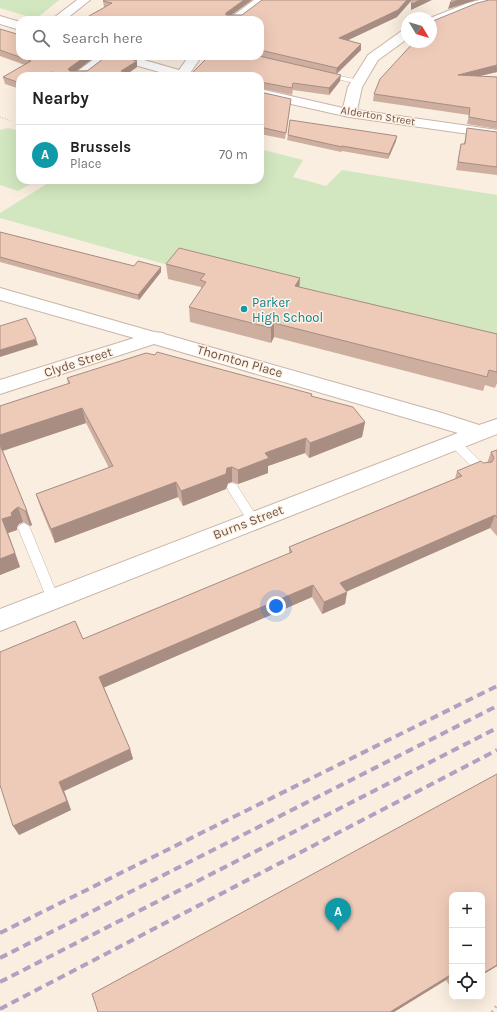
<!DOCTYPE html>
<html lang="en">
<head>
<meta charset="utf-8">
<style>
	:root { --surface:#fff; --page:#f2f2f2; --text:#222; --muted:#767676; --line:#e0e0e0; --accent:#df614a }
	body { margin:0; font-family:Karla,sans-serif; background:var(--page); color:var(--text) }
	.controls { position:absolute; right:12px; bottom:12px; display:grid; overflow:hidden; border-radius:8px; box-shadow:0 4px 16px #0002 }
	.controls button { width:36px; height:36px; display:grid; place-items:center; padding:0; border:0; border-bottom:1px solid var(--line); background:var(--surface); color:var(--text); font:20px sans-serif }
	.compass { position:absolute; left:401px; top:12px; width:36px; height:36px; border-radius:50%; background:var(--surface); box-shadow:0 4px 16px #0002; rotate:128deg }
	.you { position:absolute; left:276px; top:606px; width:14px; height:14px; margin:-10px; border:3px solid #fff; border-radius:50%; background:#1a73e8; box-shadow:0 0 0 6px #1a73e833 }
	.badge { display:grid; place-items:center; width:26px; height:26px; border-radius:50%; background:var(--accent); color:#fff; font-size:13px; font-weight:700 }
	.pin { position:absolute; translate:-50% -33px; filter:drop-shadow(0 1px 2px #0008) }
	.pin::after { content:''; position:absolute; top:21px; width:14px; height:12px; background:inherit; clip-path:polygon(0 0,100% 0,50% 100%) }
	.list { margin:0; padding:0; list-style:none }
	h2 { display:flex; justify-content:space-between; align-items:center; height:52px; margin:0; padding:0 16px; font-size:17px }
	h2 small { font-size:13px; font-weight:400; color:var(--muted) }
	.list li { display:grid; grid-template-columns:26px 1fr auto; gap:12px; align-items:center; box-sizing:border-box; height:60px; padding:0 16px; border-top:1px solid var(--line) }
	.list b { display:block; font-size:15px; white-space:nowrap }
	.list p { margin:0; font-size:13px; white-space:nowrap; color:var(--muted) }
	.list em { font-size:13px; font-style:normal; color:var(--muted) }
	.icon { flex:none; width:22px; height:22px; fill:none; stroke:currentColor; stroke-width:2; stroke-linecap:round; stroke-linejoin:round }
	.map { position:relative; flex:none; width:497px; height:1012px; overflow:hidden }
	.search { position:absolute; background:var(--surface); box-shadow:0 4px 16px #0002; left:16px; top:16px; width:248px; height:44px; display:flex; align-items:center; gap:10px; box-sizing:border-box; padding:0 14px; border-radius:12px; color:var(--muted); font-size:15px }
	.panel { position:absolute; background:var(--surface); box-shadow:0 4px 16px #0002; left:16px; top:72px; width:248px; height:112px; border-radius:12px }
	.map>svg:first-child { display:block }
	.green { fill:#d2e7c0 }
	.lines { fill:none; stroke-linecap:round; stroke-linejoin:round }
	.service-casing { stroke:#cab5a8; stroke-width:1 }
	.minor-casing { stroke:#cab5a8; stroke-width:2 }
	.path-far1 { stroke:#d2ae9d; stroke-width:1.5; stroke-dasharray:0.5 2; stroke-linecap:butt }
	.path { stroke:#d2ae9d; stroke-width:3; stroke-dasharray:1.5 4; stroke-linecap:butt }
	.service { fill:#fff; fill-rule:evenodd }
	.minor { fill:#fff; fill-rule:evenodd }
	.rail { stroke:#b0a0c2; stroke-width:4; stroke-dasharray:8 5; stroke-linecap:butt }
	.wall { fill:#cdae9f }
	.shaded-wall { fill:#a78d82 }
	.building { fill:#eecab9; stroke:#a78d82 }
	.culture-dot { fill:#0f9aa8; stroke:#fef2e5; stroke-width:1.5 }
	.labels { text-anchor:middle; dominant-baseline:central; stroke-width:3; stroke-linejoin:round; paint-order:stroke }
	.far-street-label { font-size:11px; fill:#6f5449; stroke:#fef2e5 }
	.culture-label { font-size:13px; fill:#0d838f; stroke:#fef2e5; text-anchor:start }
	.street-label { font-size:13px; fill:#6f5449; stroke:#fef2e5 }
</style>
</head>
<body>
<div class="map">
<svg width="497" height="1012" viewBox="0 0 497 1012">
	<rect width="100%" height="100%" fill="#faeee0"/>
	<g class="green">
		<path d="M0,0H59L36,19L0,8Z"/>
		<path d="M8,128L20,131V180H37L18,191L0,185V130Z"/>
		<path d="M260,149L303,160L293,177L326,186L342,170L497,195V357L0,218V213L53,180H260Z"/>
	</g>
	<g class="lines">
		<defs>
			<g id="service">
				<path d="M326,73L359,80L362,82L359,84L324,76L323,75Z"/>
				<path d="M454,438L458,439L487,468L488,471L487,474H479L450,445L449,442L450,439Z"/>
				<path d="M232,483L236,484L257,517L259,520L257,523L253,524L249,523L228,490L227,487L228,484Z"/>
				<path d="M24,523L28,525L30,528L59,599L57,603L53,604L49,603L47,599L18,528L20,525Z"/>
			</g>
			<g id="minor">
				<path d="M77,0H90L65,20H51Z"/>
				<path d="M254,0H268L241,20H227Z"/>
				<path d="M480,0H497V3L475,8L431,26L430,18L468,3Z"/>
				<path d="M0,16L20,22V30L0,24Z"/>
				<path d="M407,29V39L378,60L362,87L357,110L497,130V138L349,117L260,97V89L343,108L348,87L368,55L403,30Z"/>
				<path d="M98,56H130L179,70L189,56H202L190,73L194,76H173L111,58L87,76H71Z"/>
				<path d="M0,288L154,332L163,333L164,334L442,413L479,425L497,419V434L0,631V609L458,433L154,344L0,394V380L134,338L0,300Z"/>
			</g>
		</defs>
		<use href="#service" class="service-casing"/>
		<use href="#minor" class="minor-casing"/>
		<path class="path-far1" d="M0,117L12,121"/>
		<path class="path" d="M492,1012L497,1005"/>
		<use href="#service" class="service"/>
		<use href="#minor" class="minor"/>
		<g class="rail">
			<path d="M0,933L497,686"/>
			<path d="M0,958L497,706"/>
			<path d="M0,982L497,728"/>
			<path d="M0,1009L497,750"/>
		</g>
	</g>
	<g class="wall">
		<path d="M105,0H252L231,15L397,17L347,40L361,44V50L337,74L340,81L329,95L293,90L292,95L260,88V20L104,7L103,1Z"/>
		<path d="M497,0V72L480,76L497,77V129L467,124L469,115L373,101L374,94Z"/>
		<path d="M0,29L20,56H96L76,71L137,67L129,73L143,76H20V89L5,84L3,77L25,65L0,56Z"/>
		<path d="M135,56H154L149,60Z"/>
		<path d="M260,92L290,105L285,139L260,134Z"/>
		<path d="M467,128L497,132V175L456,170L461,144H464Z"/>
		<path d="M288,135L396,141L388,159L342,151L341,152L287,140Z"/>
		<path d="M0,232L134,266L161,272L139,300L0,262Z"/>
		<path d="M166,264L299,287L497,334V383L495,388L485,385L483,391L274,337L271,343L190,322L189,307L201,289V287L168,279Z"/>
		<path d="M67,378L312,394V396L365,422L362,437L309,458L305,453L268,466V473L238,484L232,482L228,483L226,489L183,506L178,497L55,543L41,509L36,494L109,468L86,423L3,451L27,511L32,525L30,526L23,522L19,524L17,527V530L8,533L20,567L0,575V406L68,384Z"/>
		<path d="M497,450V536L490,528L346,591L347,592L345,604L322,614L312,597L104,687L130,749L133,759L64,791L71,810L19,835L83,639L289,554V547L455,479L457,471L483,463H487L491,452Z"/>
		<path d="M497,774V966L482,975V895H452V990L446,980L394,1012H98L92,994Z"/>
	</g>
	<g class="shaded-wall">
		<path d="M244,0H252L226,19V13Z"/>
		<path d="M407,0H412L397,17L338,45L339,38Z"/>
		<path d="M420,0H432L411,10V4Z"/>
		<path d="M458,0H476L448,9L450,3Z"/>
		<path d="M361,44V50L336,74L337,68Z"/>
		<path d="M86,56H96L70,76L68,69Z"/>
		<path d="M148,56H154L149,60Z"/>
		<path d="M137,61V67L124,76L121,71Z"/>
		<path d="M497,65V72L457,81L458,75Z"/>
		<path d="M52,72V76H45Z"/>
		<path d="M341,75L340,81L329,95V88Z"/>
		<path d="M397,136L396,141L388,159L389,154Z"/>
		<path d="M161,267V272L139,300L138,295Z"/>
		<path d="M300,278L299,293L295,286Z"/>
		<path d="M274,323V337L271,343V328Z"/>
		<path d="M36,339L38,345L0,357V350Z"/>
		<path d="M82,408L86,423L2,451L0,446V435Z"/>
		<path d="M365,422L362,437L309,458L310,443Z"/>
		<path d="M306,438L305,453L268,466V473L238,484V470L265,453Z"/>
		<path d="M232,467V482L228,483L226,489L183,506L181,491L227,468Z"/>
		<path d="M176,482L178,497L55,543L51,529Z"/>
		<path d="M18,507L23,522L19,524L17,527V530L8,533L20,567L0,575V559L2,519L11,513L14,510Z"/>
		<path d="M25,511H27L32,525L30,526Z"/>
		<path d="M495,515L490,528L339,595L340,583Z"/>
		<path d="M313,585L312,597L103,688L99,677Z"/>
		<path d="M347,592L345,604L322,614L324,602Z"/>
		<path d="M130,749L133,759L64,791L71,810L19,835L13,826L59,782Z"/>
		<path d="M497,965V966L482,975V974Z"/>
		<path d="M452,974L446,980L394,1012H390Z"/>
	</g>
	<g class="building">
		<path d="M105,0H244L226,13V15H242L262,0H407L398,10L339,38L361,44L337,68L260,50V20H82L112,3L103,1Z"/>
		<path d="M413,0H420L411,4Z"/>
		<path d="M452,0H458L450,3Z"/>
		<path d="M489,0H497V65L458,75L497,77V122L469,117L470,108L374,94L380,79L414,42H431V23L433,21L477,3Z"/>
		<path d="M0,29L20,35V56H86L68,69L70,71H87L107,56H120L137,61L121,71L143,76H66L52,72L45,76H20V83L3,77L31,61L0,50Z"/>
		<path d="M209,56H259L341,75L329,88L293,83L292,88L260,82V76H189Z"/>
		<path d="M260,92L291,99L286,133L260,127Z"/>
		<path d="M290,120L397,136L389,154L342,146V147L288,135Z"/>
		<path d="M467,128L497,132V167L458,162L461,144H465Z"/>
		<path d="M0,232L134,266L138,261L161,267L138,295L0,257Z"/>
		<path d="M179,248L300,278L295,286L497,334V372L489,370L487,377L274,323L271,328L189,307L206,282L200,280L205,274L166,264Z"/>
		<path d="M26,318L36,339L0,350V326Z"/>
		<path d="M157,352L312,394L311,396L353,407L365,422L310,443L306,438L265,453L269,458L238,470L232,467L227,468L226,474L181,491L176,482L51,529L36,494L113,466L82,408L0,435V406L70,383L67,378L146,353L155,355Z"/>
		<path d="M0,445L27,511H25L18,507L14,510L11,513L12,516L2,519L15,553L0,559Z"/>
		<path d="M497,450V518L495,515L340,583L347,592L324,602L313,585L99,677L130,749L59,782L67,801L13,826L0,785V652L75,621L83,639L292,552L289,547L462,476L457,471L481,461L483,463L492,462L494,458L491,452Z"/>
		<path d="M497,774V965L482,974V895H452V974L390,1012H98L92,994Z"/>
	</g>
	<circle class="culture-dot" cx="244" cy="309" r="4"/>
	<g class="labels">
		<g class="far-street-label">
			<text transform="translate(378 116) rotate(9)">Alderton Street</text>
		</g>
		<g class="culture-label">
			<text x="252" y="302">Parker<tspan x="252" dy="15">High School</tspan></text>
		</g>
		<g class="street-label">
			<text transform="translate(240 361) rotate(16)">Thornton Place</text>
			<text transform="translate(78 362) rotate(-18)">Clyde Street</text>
			<text transform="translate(248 522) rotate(-21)">Burns Street</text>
		</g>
	</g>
</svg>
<div class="controls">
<button>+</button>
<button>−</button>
<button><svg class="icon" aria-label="locate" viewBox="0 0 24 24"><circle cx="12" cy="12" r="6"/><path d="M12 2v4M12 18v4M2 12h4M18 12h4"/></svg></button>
</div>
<svg class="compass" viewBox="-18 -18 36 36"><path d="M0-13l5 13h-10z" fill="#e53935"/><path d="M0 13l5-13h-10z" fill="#767676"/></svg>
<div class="you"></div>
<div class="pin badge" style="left:338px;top:931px;background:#0f9aa8">A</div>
<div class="search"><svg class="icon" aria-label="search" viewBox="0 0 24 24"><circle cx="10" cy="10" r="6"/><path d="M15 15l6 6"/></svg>Search here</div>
<section class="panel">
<h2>Nearby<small></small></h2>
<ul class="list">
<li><span class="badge" style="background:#0f9aa8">A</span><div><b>Brussels</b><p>Place</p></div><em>70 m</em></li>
</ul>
</section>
</div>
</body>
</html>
